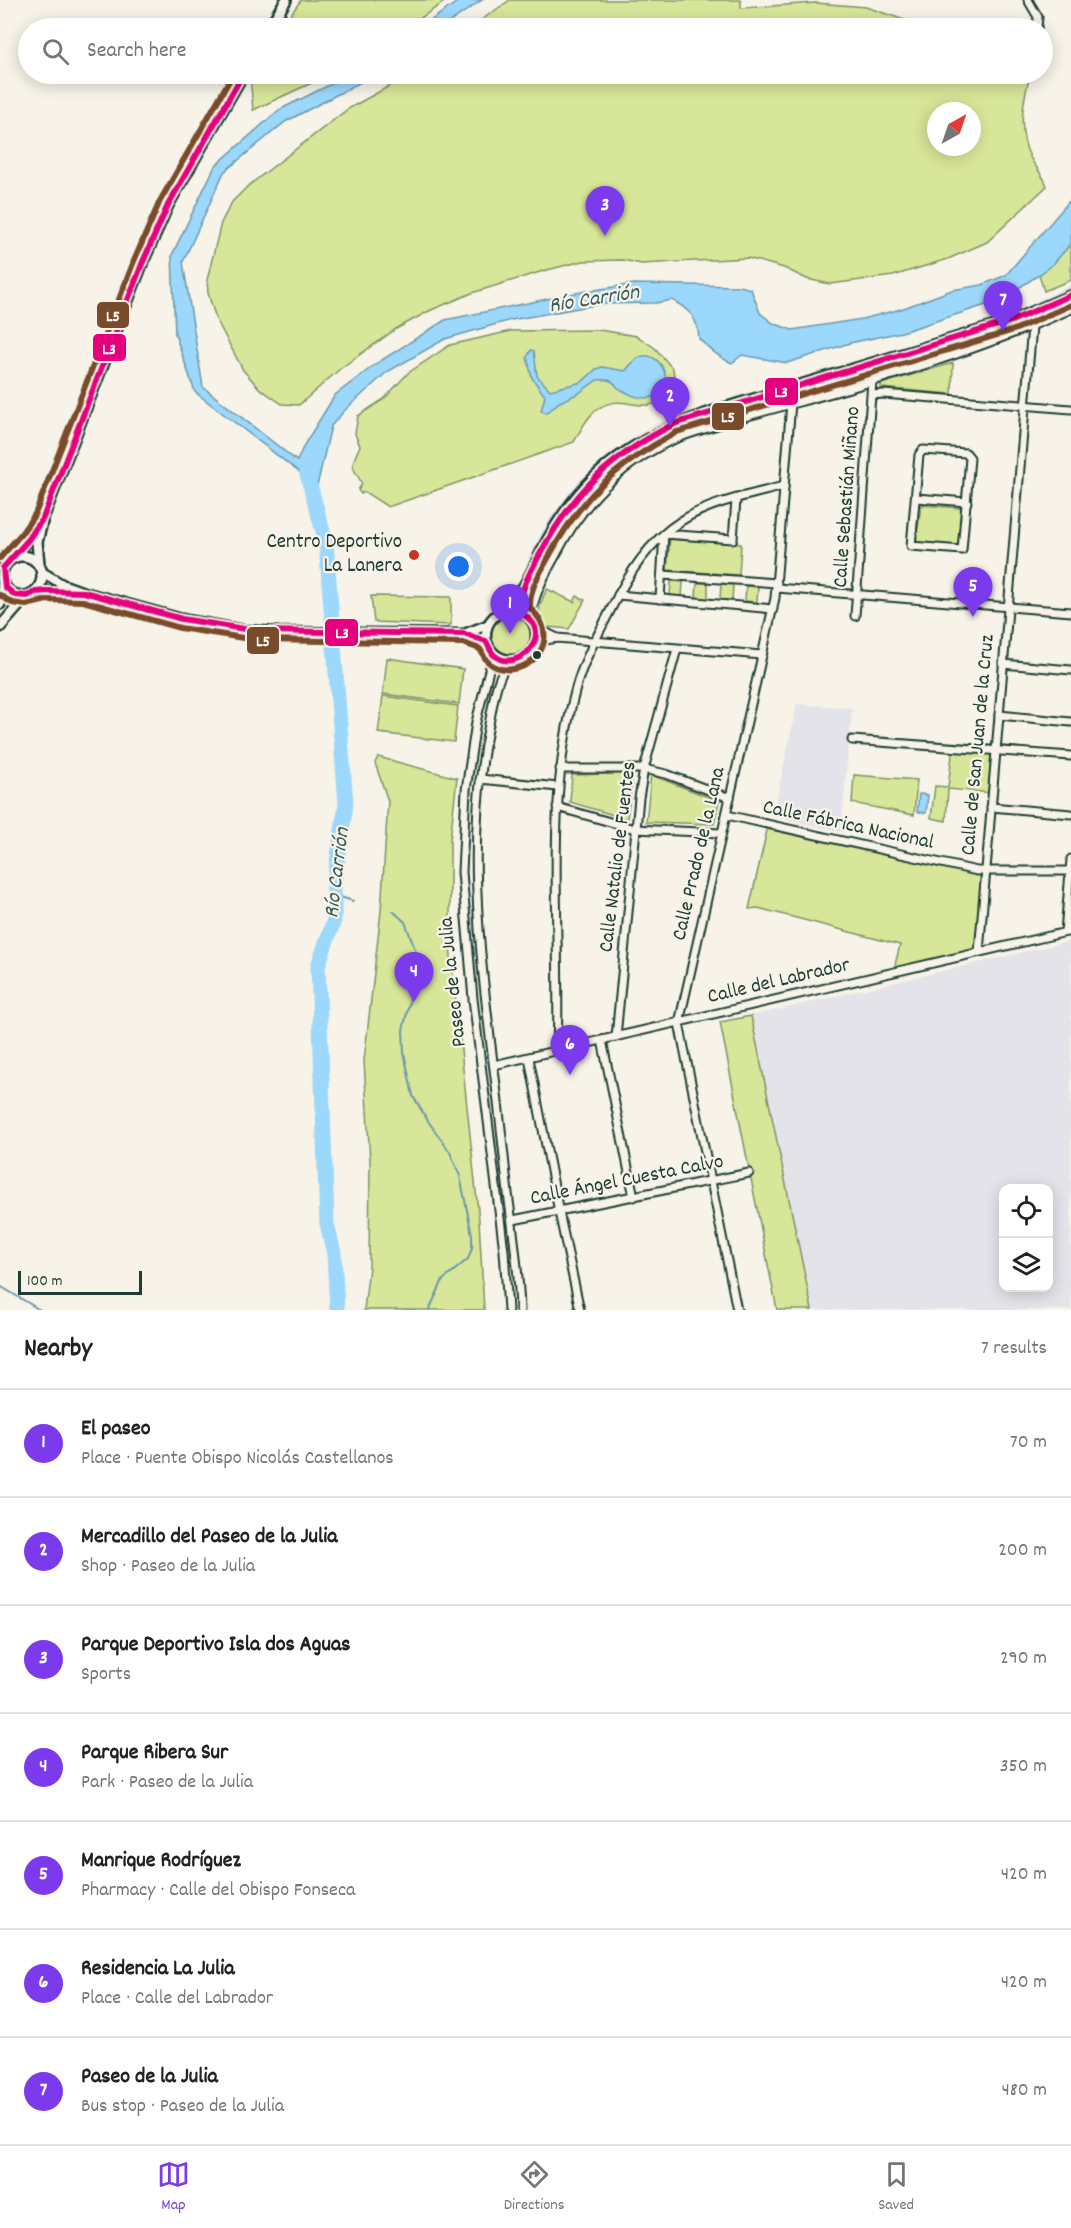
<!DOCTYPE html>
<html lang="en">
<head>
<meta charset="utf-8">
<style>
	:root { --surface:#fff; --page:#f2f2f2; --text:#222; --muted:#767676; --line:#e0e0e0; --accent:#7c3aed }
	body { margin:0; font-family:Dekko,sans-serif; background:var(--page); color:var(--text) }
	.controls { position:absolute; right:18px; bottom:18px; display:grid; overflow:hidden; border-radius:12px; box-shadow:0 3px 15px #0003 }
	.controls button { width:54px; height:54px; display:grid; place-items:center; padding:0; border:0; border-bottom:2px solid var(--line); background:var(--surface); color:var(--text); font:30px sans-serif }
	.compass { position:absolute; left:927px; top:102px; width:54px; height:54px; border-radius:50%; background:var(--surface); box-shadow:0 3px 15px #0003; rotate:40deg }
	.scale { position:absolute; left:18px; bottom:15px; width:124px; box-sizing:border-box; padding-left:6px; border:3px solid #1f3d34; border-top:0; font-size:16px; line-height:21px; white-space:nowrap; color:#1f3d34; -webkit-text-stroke:4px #f7f3e8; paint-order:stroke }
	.you { position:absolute; left:459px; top:567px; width:21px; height:21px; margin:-15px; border:4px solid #fff; border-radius:50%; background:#1a73e8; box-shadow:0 0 0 9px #1a73e833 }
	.badge { display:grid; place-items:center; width:39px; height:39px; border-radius:50%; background:var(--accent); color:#fff; font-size:20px; font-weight:700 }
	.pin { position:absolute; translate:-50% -50px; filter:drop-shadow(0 2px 3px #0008) }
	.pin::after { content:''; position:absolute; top:32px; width:21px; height:18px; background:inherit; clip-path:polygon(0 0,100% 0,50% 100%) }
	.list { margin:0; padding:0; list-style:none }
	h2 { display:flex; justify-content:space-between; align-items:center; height:78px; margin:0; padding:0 24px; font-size:26px }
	h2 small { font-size:20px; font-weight:400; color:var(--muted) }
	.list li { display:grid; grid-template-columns:39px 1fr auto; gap:18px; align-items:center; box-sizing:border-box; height:108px; padding:0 24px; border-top:2px solid var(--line) }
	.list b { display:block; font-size:22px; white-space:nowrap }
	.list p { margin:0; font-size:20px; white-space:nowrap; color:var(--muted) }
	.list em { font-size:20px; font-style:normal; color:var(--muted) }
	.icon { flex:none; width:33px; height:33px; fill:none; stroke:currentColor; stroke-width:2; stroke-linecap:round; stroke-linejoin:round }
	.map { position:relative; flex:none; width:1071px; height:1310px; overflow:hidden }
	.search { position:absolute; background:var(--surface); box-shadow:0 3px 15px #0003; left:18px; right:18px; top:18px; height:66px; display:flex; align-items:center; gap:15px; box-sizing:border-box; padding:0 21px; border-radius:33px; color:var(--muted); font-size:22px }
	.sheet { height:834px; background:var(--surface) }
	nav { display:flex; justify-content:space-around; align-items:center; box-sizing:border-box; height:84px; border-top:2px solid var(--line); background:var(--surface); font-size:16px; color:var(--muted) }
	nav a { display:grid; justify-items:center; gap:3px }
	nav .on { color:var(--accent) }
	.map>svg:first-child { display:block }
	.built { fill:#e4e3ea; fill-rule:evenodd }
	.green { fill:#d8e699; stroke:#7c9266; stroke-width:1.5; fill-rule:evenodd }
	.water { fill:#9cd7fc; stroke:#6a99ac; stroke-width:1.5 }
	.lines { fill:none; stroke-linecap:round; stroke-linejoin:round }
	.stream { stroke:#6a99ac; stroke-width:2 }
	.river { stroke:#9cd7fc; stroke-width:15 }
	.minor-casing { stroke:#1f3d34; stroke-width:11 }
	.tertiary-casing { stroke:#1f3d34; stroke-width:13 }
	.secondary-casing { stroke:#1f3d34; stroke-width:14 }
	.minor { stroke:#f7f3e8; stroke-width:7 }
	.tertiary { stroke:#f7f3e8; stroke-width:8 }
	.secondary { stroke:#f7f3e8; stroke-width:9 }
	.bus-1-casing { stroke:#f7f3e8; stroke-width:10 }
	.bus-2-casing { stroke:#f7f3e8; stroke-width:10 }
	.bus-1 { stroke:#e5007d; stroke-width:6 }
	.bus-2 { stroke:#7a4b2a; stroke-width:6 }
	.poi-dot { fill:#c8321e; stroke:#f7f3e8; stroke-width:2 }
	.bus-dot { fill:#1f3d34; stroke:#f7f3e8; stroke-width:2 }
	.labels { text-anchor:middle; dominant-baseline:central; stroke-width:4.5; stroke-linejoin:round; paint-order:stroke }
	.street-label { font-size:21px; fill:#1f3d34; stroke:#f7f3e8 }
	.poi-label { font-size:21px; fill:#1f3d34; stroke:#f7f3e8; text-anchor:end }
	.water-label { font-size:22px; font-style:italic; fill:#385c5c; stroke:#f7f3e8 }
	.line-badge { stroke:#f7f3e8; stroke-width:2 }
	.badge-label { font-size:16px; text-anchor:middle; font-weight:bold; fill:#fff }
</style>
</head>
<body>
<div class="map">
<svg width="1071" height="1310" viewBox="0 0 1071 1310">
	<rect width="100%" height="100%" fill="#f7f3e8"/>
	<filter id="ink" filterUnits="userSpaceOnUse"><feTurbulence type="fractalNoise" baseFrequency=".0167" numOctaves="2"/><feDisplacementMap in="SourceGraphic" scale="12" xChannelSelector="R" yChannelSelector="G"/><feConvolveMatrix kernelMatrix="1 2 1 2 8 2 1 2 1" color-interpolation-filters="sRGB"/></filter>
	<g filter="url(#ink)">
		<g class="built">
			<path d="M1071,285V303L1004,331L739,411L681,430L651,444L628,458L589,493L568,519L542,565L528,558L549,519L578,482L610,453L655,424L728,399L1008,315Z"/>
			<path d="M797,704L852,708L841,832L773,816Z"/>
			<path d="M1071,941V1310H812L751,1016ZM1048,1188V1288H1004V1188Z"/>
		</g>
		<g class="green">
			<path d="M301,0H447L406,28H281Z"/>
			<path d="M510,0H741V8L816,3L866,7L928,28H470Z"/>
			<path d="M250,74H331L253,110Z"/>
			<path d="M411,74H1030C1023,102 1017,130 1030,157C1035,167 1044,176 1047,186L987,242L948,259L893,276L830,284L807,279L784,268L748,258L641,264L623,260L583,261L543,271L472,293L429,311L396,329L341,368L299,405L282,404L259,388L243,370L216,319L208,293L207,280L221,223L232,202L248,186L348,109ZM936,111H972V147H936Z"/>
			<path d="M1071,240V280L1044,291L1039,275L1054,263Z"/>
			<path d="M599,330L637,336L655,348L673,369L675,385C668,393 660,404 649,405C631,407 618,396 599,408C588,415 580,431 574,442L388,507L365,492L361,494L358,490L362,484C352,464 349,469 360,446L355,434L358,416L384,399L408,373L450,345L511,331Z"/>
			<path d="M953,363L952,394L881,388V384Z"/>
			<path d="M921,505L962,508L958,546L916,543Z"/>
			<path d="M670,539L741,544L739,575L667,570Z"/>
			<path d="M671,581L683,582L682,597H670Z"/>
			<path d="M697,583H708V599L696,598Z"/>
			<path d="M721,584L733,585L732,600H720Z"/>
			<path d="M746,586L758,587L757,602L745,601Z"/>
			<path d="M547,589L574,602L577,596L585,600L569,629L548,627C534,615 540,603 547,589Z"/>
			<path d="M371,596L451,597V625L374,622Z"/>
			<circle cx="511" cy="635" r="25"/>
			<path d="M387,658L463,669L459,704L383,694Z"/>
			<path d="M383,696L458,706L454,742L378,733Z"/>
			<path d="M953,747L996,751L992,793L948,789L946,821L931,818L935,786L948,787Z"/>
			<path d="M378,757L457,778L450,840V946L479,1220L484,1310H364L369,1267L370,1161L364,1061L381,911L388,801L375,763Z"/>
			<path d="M633,773L627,819L570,802L572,775Z"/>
			<path d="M651,775L719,801L714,824L646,822Z"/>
			<path d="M854,775L917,780L914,815L852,803Z"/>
			<path d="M768,826L985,873L979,952L898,971L895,965L900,945L758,908L749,909Z"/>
			<path d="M751,1016L812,1310H777L720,1022Z"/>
		</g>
		<g class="water">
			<path d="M460,0H482L441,28H420Z"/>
			<path d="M351,74H376L285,122L224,172L183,262L203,387L297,461L304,445L335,395L377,363L445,320L581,292L634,284L740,286L751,289L760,313L773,323L792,330L862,319L901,309L952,290L982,285L1006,275L1071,199V242L1068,247L1054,263L1039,275L1006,296L989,304L902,332L850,343L787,363L742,355L732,363C719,358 709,348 699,339C698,318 690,310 672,300L656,303L601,304L511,320L445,339L387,372L345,410L331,426L317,486L195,392L175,334L172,255L215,166L279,110Z"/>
			<path d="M531,350L534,351L537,376L550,390L582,382L596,369L602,367L625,371C629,367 633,361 638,358C662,345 681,395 648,398C638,399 625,393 617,387C616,385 613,382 611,381C607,379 601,380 597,380L579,393L558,403L547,413L541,411L545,396L532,378L527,357Z"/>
			<path d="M919,794L928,795L926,813L917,812Z"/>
		</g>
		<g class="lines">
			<g class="stream">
				<path d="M334,895L353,901"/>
				<path d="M393,911L405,922L416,952L409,1004L403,1030L404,1053L413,1096L428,1121L450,1152L460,1176L472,1235V1248L468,1259L443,1280L429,1310"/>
				<path d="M0,1286L40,1310"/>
			</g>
			<path class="river" d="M310,461L306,471L326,542L346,804L334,882V920L318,966L327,1224L334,1253L337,1310"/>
			<defs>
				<g id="minor">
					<path d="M1028,0L1038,17L1037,28"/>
					<path d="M872,395L883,394L1071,409"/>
					<path d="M923,450L966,453L970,458L962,550L911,546L919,455Z"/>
					<path d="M916,498L967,502"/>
					<path d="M662,575L777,583"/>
					<path d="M777,588L1071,612"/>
					<path d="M618,595L773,609"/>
					<path d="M660,599L664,534L733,539L736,500"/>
					<path d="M855,616L872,381"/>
					<path d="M531,620C532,597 546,573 557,553C579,510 612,473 655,449C677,436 702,430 727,422C777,407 829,395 880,379C945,359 1009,337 1071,309"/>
					<path d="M535,627L557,638"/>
					<path d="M535,642L557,638L762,655"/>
					<path d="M491,651L490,666L476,722L466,790L462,872L473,999L504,1251L508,1310"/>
					<path d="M511,660C496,676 494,699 490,719C465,835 479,946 493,1062C499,1106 503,1149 508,1193C513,1232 519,1271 520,1310"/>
					<path d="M1003,664L1071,670"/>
					<path d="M999,715L1071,722"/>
					<path d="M852,740L1071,756"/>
					<path d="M560,769H644L666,774L730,798"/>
					<path d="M480,779L558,787"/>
					<path d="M557,807L635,829L721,833"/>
					<path d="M991,807L1071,814"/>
					<path d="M727,815L977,871H1071"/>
					<path d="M1065,932L1071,859"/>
					<path d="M979,952L1032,326"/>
					<path d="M616,1037L639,798L644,769L677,649"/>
					<path d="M602,1040L634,1197"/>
					<path d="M557,1051C562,930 543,807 576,688C583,661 598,635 611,609C628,575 648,542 681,521C710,502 750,495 784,486"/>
					<path d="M529,1058L559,1212L580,1310"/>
					<path d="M494,1065L1071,931"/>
					<path d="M513,1220L749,1173"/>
					<path d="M737,1310L679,1023L775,598L791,403"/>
				</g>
				<g id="tertiary">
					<path d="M42,572L62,584L84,592L182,619L244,630L279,632L464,634L487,625"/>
					<path d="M35,592L74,591"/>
					<circle cx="511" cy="635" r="25"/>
					<path d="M505,610C525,591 534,564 547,540C587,468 637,437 713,411L1011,321L1071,295"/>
				</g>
				<g id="secondary">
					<path d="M269,28L286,0"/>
					<circle cx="22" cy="576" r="20"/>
					<path d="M15,557L38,525"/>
					<path d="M39,564L37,542L43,518L142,264L168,205L243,74"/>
					<path d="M0,604L3,582"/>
					<path d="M0,627L27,596"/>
				</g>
			</defs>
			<use href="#minor" class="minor-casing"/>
			<use href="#tertiary" class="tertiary-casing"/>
			<use href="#secondary" class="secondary-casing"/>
			<use href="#minor" class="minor"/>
			<use href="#tertiary" class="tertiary"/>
			<use href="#secondary" class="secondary"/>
			<defs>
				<path id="bus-1" d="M243,74L168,205L142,264L43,518L28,540L3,568L5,587L15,595L27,596L35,592L47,591L84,592L182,619L257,631L464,634L486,641C488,645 490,650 493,654C512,674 548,643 532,622C529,618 524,615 521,612C519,591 529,574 539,556C574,491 608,458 674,424L1011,321L1071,295"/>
				<g id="bus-2">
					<path d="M0,558L21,534L35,514L134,261L160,201L233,74"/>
					<path d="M0,595L12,603L26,605L47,600L83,601L180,628L256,640L463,643L480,649C482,652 484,658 487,661C515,688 571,645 530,608C529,590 539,575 547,560C581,497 614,466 677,432L1014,330L1071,305"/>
				</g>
			</defs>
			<use href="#bus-1" class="bus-1-casing"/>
			<use href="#bus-2" class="bus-2-casing"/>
			<use href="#bus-1" class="bus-1"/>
			<use href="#bus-2" class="bus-2"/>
		</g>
	</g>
	<circle class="poi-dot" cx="414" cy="555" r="6"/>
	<circle class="bus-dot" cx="537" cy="655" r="5"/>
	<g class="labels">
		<g class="street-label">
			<text transform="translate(848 497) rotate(-86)">Calle Sebastián Miñano</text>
			<text transform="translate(979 745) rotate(-85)">Calle de San Juan de la Cruz</text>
			<text transform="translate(848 826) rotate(12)">Calle Fábrica Nacional</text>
			<text transform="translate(700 854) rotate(-77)">Calle Prado de la Lana</text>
			<text transform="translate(619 857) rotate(-83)">Calle Natalio de Fuentes</text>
			<text transform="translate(454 982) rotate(-96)">Paseo de la Julia</text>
			<text transform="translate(779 982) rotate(-13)">Calle del Labrador</text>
			<text transform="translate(627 1181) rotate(-11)">Calle Ángel Cuesta Calvo</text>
		</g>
		<g class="poi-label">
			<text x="402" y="543">Centro Deportivo<tspan x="402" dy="24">La Lanera</tspan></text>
		</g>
		<g class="water-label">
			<text transform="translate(594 300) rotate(-9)">Río Carrión</text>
			<text transform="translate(338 873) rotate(-83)">Río Carrión</text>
		</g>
	</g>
	<g class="line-badge">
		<rect x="96" y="301" width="34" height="28" rx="6" fill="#7a4b2a"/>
		<rect x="92" y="333" width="35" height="29" rx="6" fill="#e5007d"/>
		<rect x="764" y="377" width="35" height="29" rx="6" fill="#e5007d"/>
		<rect x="711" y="402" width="34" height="29" rx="6" fill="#7a4b2a"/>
		<rect x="324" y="618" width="35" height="29" rx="6" fill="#e5007d"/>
		<rect x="246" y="626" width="34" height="29" rx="6" fill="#7a4b2a"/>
	</g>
	<g class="badge-label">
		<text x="113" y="321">L5</text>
		<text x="109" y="354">L3</text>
		<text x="781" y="397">L3</text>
		<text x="728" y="422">L5</text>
		<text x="342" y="638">L3</text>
		<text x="263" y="646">L5</text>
	</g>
</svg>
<div class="controls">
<button><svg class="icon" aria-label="locate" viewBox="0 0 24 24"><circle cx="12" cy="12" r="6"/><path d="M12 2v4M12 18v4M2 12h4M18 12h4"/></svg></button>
<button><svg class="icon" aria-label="layers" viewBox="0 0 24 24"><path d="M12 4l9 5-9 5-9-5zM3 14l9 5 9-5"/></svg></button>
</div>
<svg class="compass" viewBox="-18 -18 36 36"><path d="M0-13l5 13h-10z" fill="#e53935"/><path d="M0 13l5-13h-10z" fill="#767676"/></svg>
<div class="scale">100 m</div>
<div class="you"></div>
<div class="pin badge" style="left:510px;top:634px">1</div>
<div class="pin badge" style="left:670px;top:427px">2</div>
<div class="pin badge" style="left:605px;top:236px">3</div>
<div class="pin badge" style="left:414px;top:1002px">4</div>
<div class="pin badge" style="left:973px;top:617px">5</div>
<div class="pin badge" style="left:570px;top:1075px">6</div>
<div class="pin badge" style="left:1003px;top:331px">7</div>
<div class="search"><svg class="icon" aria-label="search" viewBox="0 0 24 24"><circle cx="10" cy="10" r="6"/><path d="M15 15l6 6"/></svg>Search here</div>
</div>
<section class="sheet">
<h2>Nearby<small>7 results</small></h2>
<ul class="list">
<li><span class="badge">1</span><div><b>El paseo</b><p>Place · Puente Obispo Nicolás Castellanos</p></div><em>70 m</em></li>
<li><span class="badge">2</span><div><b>Mercadillo del Paseo de la Julia</b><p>Shop · Paseo de la Julia</p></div><em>200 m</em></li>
<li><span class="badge">3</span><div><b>Parque Deportivo Isla dos Aguas</b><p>Sports</p></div><em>290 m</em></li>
<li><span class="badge">4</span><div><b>Parque Ribera Sur</b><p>Park · Paseo de la Julia</p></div><em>350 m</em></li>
<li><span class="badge">5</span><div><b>Manrique Rodríguez</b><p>Pharmacy · Calle del Obispo Fonseca</p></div><em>420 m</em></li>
<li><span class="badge">6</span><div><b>Residencia La Julia</b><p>Place · Calle del Labrador</p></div><em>420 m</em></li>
<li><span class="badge">7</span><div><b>Paseo de la Julia</b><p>Bus stop · Paseo de la Julia</p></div><em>480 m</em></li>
</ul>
</section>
<nav>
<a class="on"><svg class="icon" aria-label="map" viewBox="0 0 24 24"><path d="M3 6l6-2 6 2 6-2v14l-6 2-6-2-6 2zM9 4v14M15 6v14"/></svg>Map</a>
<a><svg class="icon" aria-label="directions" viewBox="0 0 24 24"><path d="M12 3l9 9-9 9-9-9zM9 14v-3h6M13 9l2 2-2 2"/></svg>Directions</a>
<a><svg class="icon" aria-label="saved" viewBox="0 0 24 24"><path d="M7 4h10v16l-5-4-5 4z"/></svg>Saved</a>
</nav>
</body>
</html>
